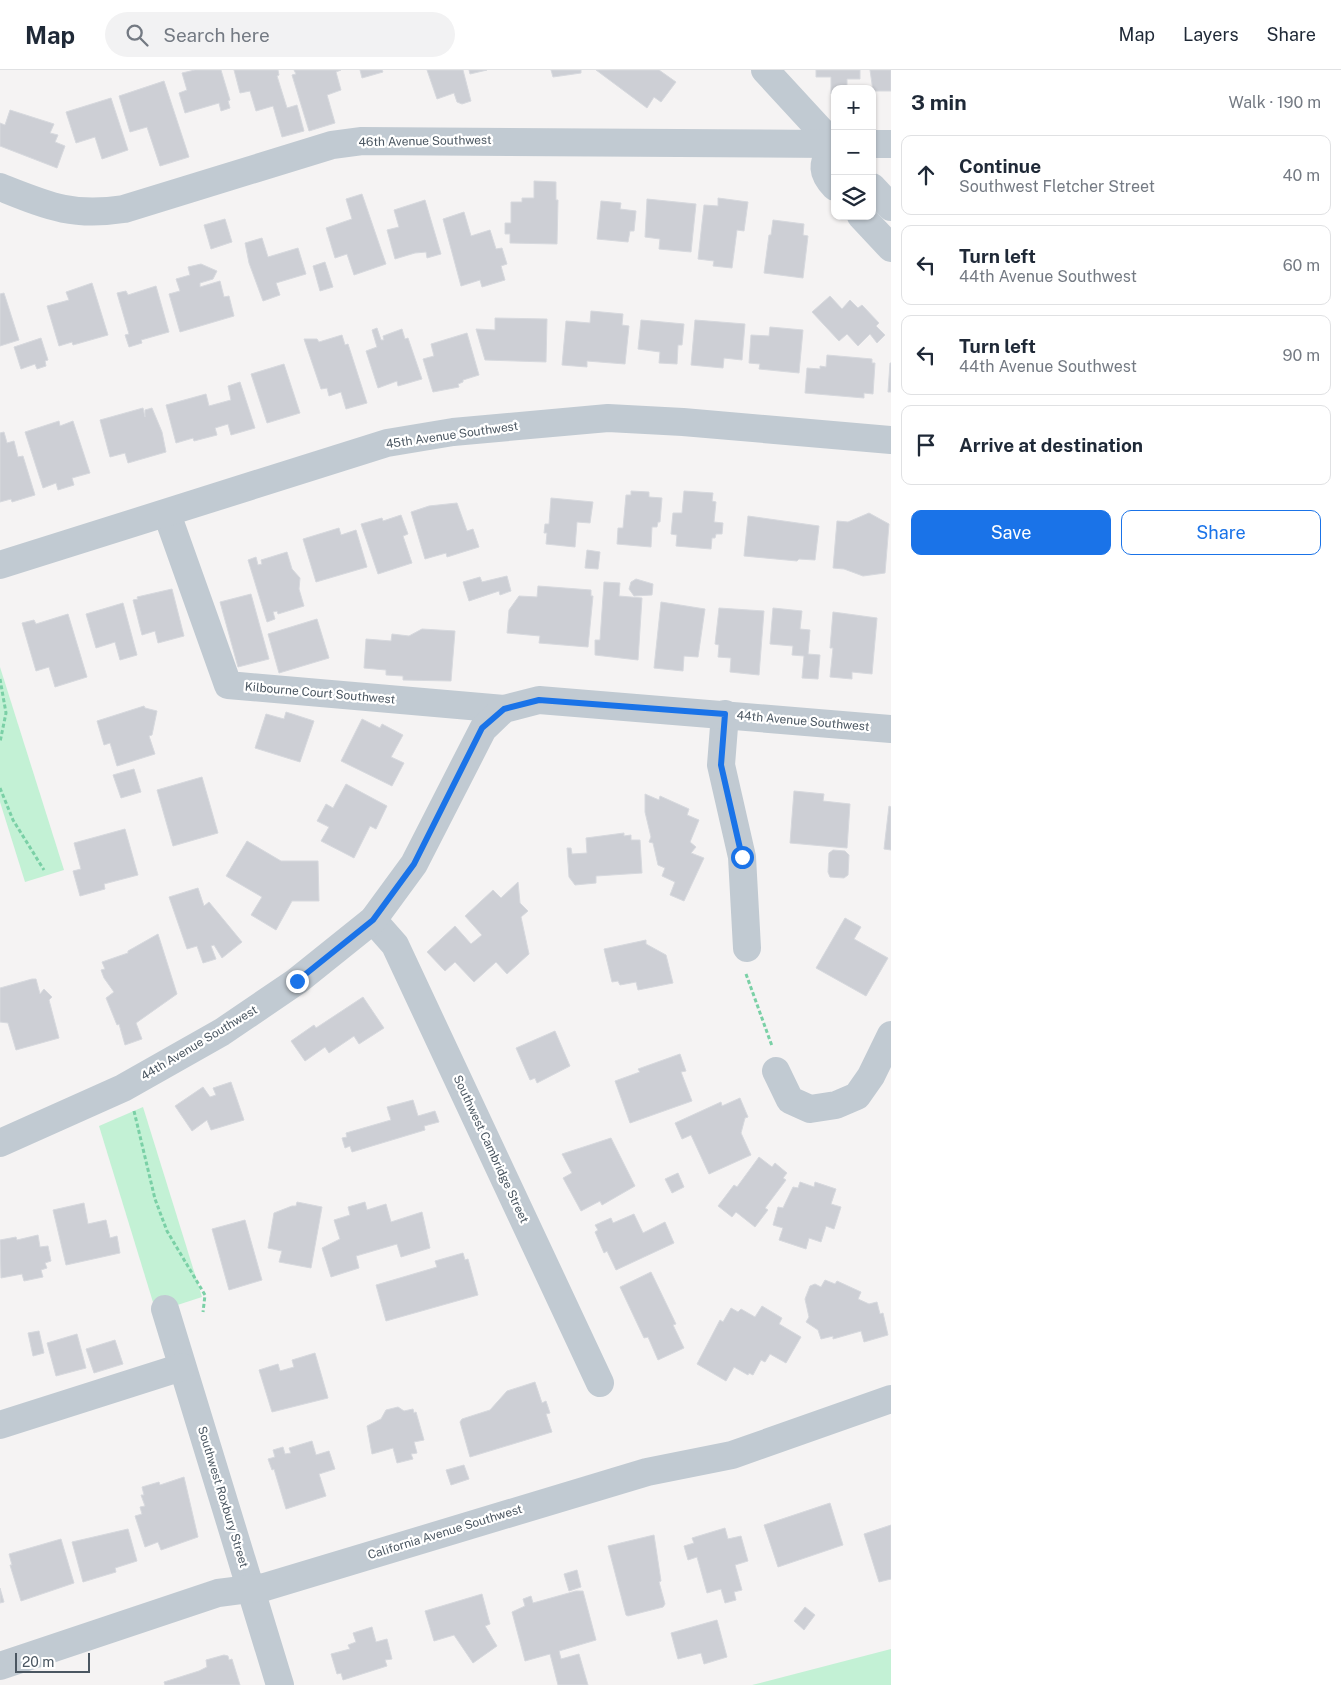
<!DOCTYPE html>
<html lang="en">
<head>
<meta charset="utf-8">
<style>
	:root { --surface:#fff; --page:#f2f2f3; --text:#1f2937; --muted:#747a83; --line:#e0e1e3; --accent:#1a73e8 }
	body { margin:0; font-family:"Public Sans",sans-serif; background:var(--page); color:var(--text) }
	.controls { position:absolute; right:15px; top:15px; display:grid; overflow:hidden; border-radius:10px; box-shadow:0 1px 4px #0004 }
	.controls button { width:45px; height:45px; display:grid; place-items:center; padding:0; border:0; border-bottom:1px solid var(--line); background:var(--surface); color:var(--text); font:25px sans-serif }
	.scale { position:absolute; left:15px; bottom:12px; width:75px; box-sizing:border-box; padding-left:5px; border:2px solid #4a5661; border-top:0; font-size:14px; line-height:18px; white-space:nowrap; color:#4a5661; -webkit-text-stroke:4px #fff; paint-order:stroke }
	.stop { position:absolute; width:15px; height:15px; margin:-11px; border:4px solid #1a73e8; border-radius:50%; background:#fff }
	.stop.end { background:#1a73e8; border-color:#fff; box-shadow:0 1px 5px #0008 }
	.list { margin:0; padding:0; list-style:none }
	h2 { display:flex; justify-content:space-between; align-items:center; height:65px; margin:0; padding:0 20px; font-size:21px }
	h2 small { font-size:16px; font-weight:400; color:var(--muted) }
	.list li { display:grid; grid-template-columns:32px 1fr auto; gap:15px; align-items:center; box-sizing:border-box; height:80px; margin:0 10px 10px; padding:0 10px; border:1px solid var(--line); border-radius:10px }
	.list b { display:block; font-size:19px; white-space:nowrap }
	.list p { margin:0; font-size:16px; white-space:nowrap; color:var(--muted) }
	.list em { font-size:16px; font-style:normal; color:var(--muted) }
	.actions { display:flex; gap:10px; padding:15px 20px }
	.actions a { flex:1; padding:11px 0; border:1px solid var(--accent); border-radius:10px; text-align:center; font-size:18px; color:var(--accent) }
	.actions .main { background:var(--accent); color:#fff }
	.icon { flex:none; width:28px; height:28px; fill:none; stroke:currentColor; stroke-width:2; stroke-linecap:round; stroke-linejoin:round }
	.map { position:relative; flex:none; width:891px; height:1615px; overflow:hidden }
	header { display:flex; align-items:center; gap:30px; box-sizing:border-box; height:70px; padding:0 25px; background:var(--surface); border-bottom:1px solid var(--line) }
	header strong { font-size:24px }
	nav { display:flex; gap:28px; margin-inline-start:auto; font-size:18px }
	.search { width:350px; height:45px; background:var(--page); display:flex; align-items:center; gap:12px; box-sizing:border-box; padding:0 18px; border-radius:28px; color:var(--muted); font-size:19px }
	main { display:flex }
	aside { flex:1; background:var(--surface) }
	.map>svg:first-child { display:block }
	.green { fill:#c3f1d5 }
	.building { fill:#cdcfd5; stroke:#d7d9de }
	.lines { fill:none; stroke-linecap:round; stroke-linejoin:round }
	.path { stroke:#7ad0a6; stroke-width:3; stroke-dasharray:4 2.5; stroke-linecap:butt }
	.minor { stroke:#c1cad2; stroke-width:28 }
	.route { stroke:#1a73e8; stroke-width:6 }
	.labels { text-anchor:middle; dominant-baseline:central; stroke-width:4.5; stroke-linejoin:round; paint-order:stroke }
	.street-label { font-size:12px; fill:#4a5661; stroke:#fff }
</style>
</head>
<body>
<header>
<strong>Map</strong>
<div class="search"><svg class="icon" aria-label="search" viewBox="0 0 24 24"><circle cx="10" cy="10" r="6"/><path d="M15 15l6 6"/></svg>Search here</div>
<nav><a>Map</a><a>Layers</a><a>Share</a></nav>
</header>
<main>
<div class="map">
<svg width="891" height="1615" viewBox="0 0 891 1615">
	<rect width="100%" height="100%" fill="#f5f3f3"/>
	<g class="green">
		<path d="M0,597L64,800L25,812L0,732Z"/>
		<path d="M143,1037L202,1227L156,1242L99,1056Z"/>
		<path d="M891,1579V1615H752Z"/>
	</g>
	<g class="building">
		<path d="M195,0H221L230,30L228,31L230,38L221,41L219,33L185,43L179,23L187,20L182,3Z"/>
		<path d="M234,0H278L279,5L277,6L287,38L297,35L304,61L282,67L273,36L256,41L250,21L240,23Z"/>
		<path d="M294,0H341L336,2L341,20L327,25L335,53L309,61L292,5L296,4Z"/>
		<path d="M360,0H382L383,2L362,8Z"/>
		<path d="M427,0H463L471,31L462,34L457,32L454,23L437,29Z"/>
		<path d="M469,0H487L470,4Z"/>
		<path d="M551,0H581V3L553,7Z"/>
		<path d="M596,0H659L676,12L661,32L654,27L647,38Z"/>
		<path d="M816,0H860V9H847V19H835V24H831V7H816Z"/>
		<path d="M870,0H891V21H873Z"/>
		<path d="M164,11L189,87L160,96L147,57L130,62L119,26Z"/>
		<path d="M111,28L128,80L102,89L95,67L76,73L66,42Z"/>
		<path d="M10,40L54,54L50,63L58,65L55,72L65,76L57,98L0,76V53L5,55Z"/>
		<path d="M534,111L556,112V130H558L557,174L510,173V164H505V153H511V132H522V128H534Z"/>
		<path d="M362,124L386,194L354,205L347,184L335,188L326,158L352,149L346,129Z"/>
		<path d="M718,128L748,132L744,161L737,160L732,198L713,196L714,191L698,189L704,135L718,136Z"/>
		<path d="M647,129L696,134L691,182L659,179L660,169L645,167Z"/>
		<path d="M425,130L441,184L427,188L426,182L415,183L395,189L387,160L399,157L394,140Z"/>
		<path d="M601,131L621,133L620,139L636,141L634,161H630L628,172L597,169Z"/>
		<path d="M464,142L471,166L490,160L496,179L502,178L507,194L501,196L505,210L482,217L480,210L461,216L443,149Z"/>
		<path d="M225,149L232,172L211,179L204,155Z"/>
		<path d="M773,150L804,154L803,165L808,166L803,208L764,203L769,165H771Z"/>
		<path d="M262,168L268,187L298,178L306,204L276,213L280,225L263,231L249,193L245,173Z"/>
		<path d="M325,192L333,217L320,221L313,196Z"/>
		<path d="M201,194L217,201L213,209L200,213V217L220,211L224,227L229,226L234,246L180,262L169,224L180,221L176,209L190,205L188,197Z"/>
		<path d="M92,213L108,265L73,275L72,272L59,276L47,236L69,230L66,222Z"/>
		<path d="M156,216L169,262L141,270L142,273L129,277L125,265L129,264L117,223L126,221L128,225Z"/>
		<path d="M4,223L19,270L0,276V224Z"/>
		<path d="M830,226L842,239L850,230L858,238L862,235L879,253L876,256L885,265L877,273L870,264L858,276L847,264L839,271L812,242Z"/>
		<path d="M591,241L623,244L622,255L629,256L625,294L587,291V297L562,295L566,251L590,253Z"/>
		<path d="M495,248L547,249L546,292L485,290L476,259L495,260Z"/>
		<path d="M641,250L684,254L682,275H678L677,294L659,293L660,282L638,279Z"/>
		<path d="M695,250L745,254L742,290L724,288L723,298L691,295Z"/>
		<path d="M770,257L803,260L799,303L759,299L760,294L749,293L751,265L769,266Z"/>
		<path d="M377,258L381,270H384L383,266L402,259L405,269L408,268L422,309L398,316L397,311L378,318L366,281L377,277L372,260Z"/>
		<path d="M467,263L479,305L463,310V312L458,314L459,317L433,322L423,289L434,286L431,274Z"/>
		<path d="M342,265L345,275L348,274L367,333L346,339L341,322L329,326L327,318L321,319L304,269H317L319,272Z"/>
		<path d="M41,268L48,290L45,291L46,296L37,299L35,294L21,299L14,277Z"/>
		<path d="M827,285L872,289V293H875L873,324L864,323V328L805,323L807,298L820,299V296L826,297Z"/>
		<path d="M890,293H891V322H888Z"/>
		<path d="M284,294L300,343L267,353L251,304Z"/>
		<path d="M240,312L255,358L231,365L228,354L215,358L217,365L194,371L193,368L176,373L166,335L206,324L209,336L231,330L228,316Z"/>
		<path d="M143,338L145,347V340L152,338L162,362L166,382L128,393L125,383L110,387L100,350Z"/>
		<path d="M59,351L60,356L73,351L90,403L72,408L74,415L58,420L56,413L43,418L25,362Z"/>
		<path d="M4,362L7,373L14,371L18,387L23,386L35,425L12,432L11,429L0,432V363Z"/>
		<path d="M631,421L649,422V427L662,428L660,452H658L657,457H652L651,477L617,474L618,458H623L626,425H631Z"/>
		<path d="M684,421L713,423L712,431L716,432L714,452L723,453L722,464H716L715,468H712L711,479L676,476L677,465L671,464L673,443H682Z"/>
		<path d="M551,428L593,432L590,453L577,452L575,477L546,474L547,463H544L545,454H549Z"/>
		<path d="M457,433L467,461L473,459L479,477L447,487L446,483L425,489L411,442L429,436Z"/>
		<path d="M869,443L889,454L885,503L863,506L844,499L833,498L837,451L848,452Z"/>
		<path d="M401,445L408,464L403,466L412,493L378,504L361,454L382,448L383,451Z"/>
		<path d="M748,446L819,456L815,490L799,489L797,491L744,486Z"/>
		<path d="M339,458L341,465L356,460L367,497L316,512L303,469Z"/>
		<path d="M587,480L600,482L598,499L585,498Z"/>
		<path d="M287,482L292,499L300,508L299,519L304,536L278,544L277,541L273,542L275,549L267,552L248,490L256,487L258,495L262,494L261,490Z"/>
		<path d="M507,506L511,521L500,525L499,521L469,531L463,512L480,507L482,512Z"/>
		<path d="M636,509L653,514L652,525L634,526L629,519L631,512Z"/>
		<path d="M604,512L620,513L619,526L642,528L638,590L595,585V570H600Z"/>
		<path d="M538,516L591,520V526H593L588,577L539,573L540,566L507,563L509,540L519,526L537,527Z"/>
		<path d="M172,519L184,566L158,573L155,561L142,565L133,530L138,529L137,527Z"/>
		<path d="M251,524L269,589L238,597L220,532Z"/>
		<path d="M661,532L705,539L698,587L684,586L683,601L654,598Z"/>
		<path d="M123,533L137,585L120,590L115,572L96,578L86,544Z"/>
		<path d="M719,538L764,541L759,605L730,602L731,588L718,587L719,575L715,574Z"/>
		<path d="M773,538L802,541L800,559L810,560L808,584L820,585L818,609L802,608L804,586L792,585L793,576L770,574Z"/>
		<path d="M833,542L877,548L872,604L852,602V609L830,607L833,578H830Z"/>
		<path d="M68,544L87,607L55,617L49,597L36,601L22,553L34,550L36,554Z"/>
		<path d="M317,549L329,588L279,603L268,564Z"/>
		<path d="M422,559L455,561L451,611L403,610V606L386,605V600L364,598L366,569L391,571L392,564L409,566Z"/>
		<path d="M144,636L145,638L157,641L152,665L149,666L155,684L117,696L110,673L104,675L97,651Z"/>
		<path d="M286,642L314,651L300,692L255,678L266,644L284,649Z"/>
		<path d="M362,649L380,658L382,654L403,665L391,687L404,693L392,716L341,691Z"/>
		<path d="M134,699L141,722L121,728L113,705Z"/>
		<path d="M202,707L218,763L173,776L157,720Z"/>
		<path d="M346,714L387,736L376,759L370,756L354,788L321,771L329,757L317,751L326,734L333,738Z"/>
		<path d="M794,721L824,724L823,731L850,734L847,778L790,773Z"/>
		<path d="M645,724L659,730L660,726L689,739L687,745L699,750L690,772L696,777L691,783L704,788L684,831L670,825L675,812L662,806L665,798L658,795L653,773L649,772L651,767L645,742Z"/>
		<path d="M889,736L891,737V780L884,779Z"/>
		<path d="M125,759L138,805L104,814L105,819L80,826L73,801L81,799L74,773Z"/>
		<path d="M624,763V766L631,765V770H640L642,803L596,806V813L575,815L569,807L567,778H571L572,784L587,783L586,768Z"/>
		<path d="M247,771L281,791H318L319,831H292L276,860L251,845L262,827L226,806Z"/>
		<path d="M833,780L845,781L849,785L848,805L844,808L830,807L828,802L829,783Z"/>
		<path d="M518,812L520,833L528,841L521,847L529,884L507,904L496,892L474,912L455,892L445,901L427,882L455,856L471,874L482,865L465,846L493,820L501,828Z"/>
		<path d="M198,818L204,836L209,832L242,872L222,888L214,875L211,876L216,889L203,893L197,876L187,879L169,827Z"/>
		<path d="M845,848L861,857L854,869L888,888L866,926L816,898Z"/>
		<path d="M158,864L177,924L136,953L142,969L125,975L119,954L117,955L106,928L114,922L104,908L101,900L105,899L102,892L128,883V881Z"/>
		<path d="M646,870V874L666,885L673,913L638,920L636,912L620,915L618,911L612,912L604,879Z"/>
		<path d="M32,909H36L40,924L44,919L52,927L49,930L59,968L16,980L8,953L0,952V918Z"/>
		<path d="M363,927L384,958L359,974L354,966L329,983L325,977L305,991L291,971L314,955L316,958Z"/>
		<path d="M555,961L570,996L537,1013L535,1008L530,1010L516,978Z"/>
		<path d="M680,984L686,1001L681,1002L692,1031L630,1053L615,1011L640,1002L638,999Z"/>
		<path d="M231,1012L244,1050L211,1060L207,1050L192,1061L175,1036L203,1017L210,1027L216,1025L213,1018Z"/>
		<path d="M740,1028L748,1047L745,1048L741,1063L751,1085L709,1104L691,1065L682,1069L675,1053L721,1032L722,1036Z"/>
		<path d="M413,1030L418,1046L435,1041L439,1052L424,1056L425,1060L352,1082L350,1076L345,1078L342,1068L347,1067L346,1063L391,1050L387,1037Z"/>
		<path d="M611,1068L635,1116L602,1135L600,1131L581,1141L563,1108L572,1103L562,1084Z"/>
		<path d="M759,1087L772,1097L775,1093L787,1103L783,1108L786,1110L765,1138L768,1140L755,1157L736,1142L732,1147L718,1136L734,1115L737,1117Z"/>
		<path d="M678,1103L684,1117L672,1123L665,1109Z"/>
		<path d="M800,1112L814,1117L815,1112L836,1119L831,1134L841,1137L834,1159L826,1156L821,1172L809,1168L806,1179L779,1170L783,1158L773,1155L778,1137L783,1138L793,1117L798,1118Z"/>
		<path d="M297,1132L322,1137L311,1198L279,1192L282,1181L268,1178L274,1143L292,1136H296Z"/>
		<path d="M365,1132L367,1140L386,1134L391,1152L422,1142L430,1178L401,1187L397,1174L356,1186L359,1198L331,1207L322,1178L340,1169L334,1150L350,1145L348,1137Z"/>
		<path d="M84,1133L88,1154L106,1150L110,1168L117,1166L120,1183L66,1195L53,1140Z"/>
		<path d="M634,1144L643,1163L665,1152L674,1173L616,1200L607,1181L604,1183L595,1162L598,1160L595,1155L611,1148L613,1153Z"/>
		<path d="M245,1150L262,1210L229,1220L212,1159Z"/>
		<path d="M38,1165L40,1177L48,1176L51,1191L45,1193L47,1198L41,1200L43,1207L24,1211L22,1204L1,1208L0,1170L16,1167L17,1170Z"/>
		<path d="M463,1183L465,1190L468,1189L478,1225L386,1251L376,1215L437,1197L435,1191Z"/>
		<path d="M651,1202L676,1254L673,1255L684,1278L658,1290L648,1267L644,1268L620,1217Z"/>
		<path d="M825,1210L835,1214L837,1211L861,1222L858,1229L869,1234L877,1232L880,1244L883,1243L888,1265L864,1272L861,1261L833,1269V1266L821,1269L818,1260L806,1252L809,1247L805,1229L810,1216L815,1214L821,1217Z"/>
		<path d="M762,1236L782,1248L779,1254L801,1267L786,1293L770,1284L765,1292L761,1290L753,1305L749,1303L748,1305L734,1297L726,1311L697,1294L720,1250L723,1252L731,1238L738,1242L741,1239L755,1247Z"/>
		<path d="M39,1261L44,1283L33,1286L28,1263Z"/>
		<path d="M77,1264L86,1298L56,1306L47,1273Z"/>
		<path d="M115,1270L123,1294L94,1303L86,1279Z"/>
		<path d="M315,1283L328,1328L272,1342L259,1300L278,1294L280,1301L294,1297L292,1290Z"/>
		<path d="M535,1312L542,1333L546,1331L550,1343L546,1344L552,1362L470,1387L460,1352L462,1349L490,1340L507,1321Z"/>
		<path d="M398,1337L404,1341L413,1339L414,1343L416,1342L424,1370L414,1372L417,1383L411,1384L413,1389L397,1393L393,1378L372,1384L367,1356L381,1349L386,1340Z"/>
		<path d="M312,1371L316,1385L329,1381L335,1399L319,1404L326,1426L286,1439L274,1399L272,1400L268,1389L275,1387L273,1380L283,1377L285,1384L291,1383L289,1378Z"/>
		<path d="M464,1395L469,1409L451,1415L446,1400Z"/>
		<path d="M184,1407L198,1467L161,1480L158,1472L145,1477L135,1446L142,1444L140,1437L145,1436L141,1425H144L142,1417L159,1412L160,1415Z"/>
		<path d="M830,1433L843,1475L778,1497L764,1455Z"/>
		<path d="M891,1455V1509L879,1512L864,1464Z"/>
		<path d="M725,1458L728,1469L741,1466L748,1491L735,1495L742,1520L734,1522L736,1530L725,1533L721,1519L707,1523L697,1487L688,1490L684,1476L694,1473L692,1468Z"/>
		<path d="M128,1459L137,1491L115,1498L116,1502L83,1512L72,1472Z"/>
		<path d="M654,1465L661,1511L659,1512L665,1534L663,1537L628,1546L626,1545L608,1476Z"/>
		<path d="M61,1469L74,1513L21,1531L10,1495H12L9,1484Z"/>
		<path d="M577,1500L581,1517L569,1521L564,1504Z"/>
		<path d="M0,1518L4,1532L0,1533Z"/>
		<path d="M576,1521H583L596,1570L559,1581L561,1589L579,1584L588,1615H558L550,1584L525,1591L512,1542L525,1536L523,1529L531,1526L533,1533Z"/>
		<path d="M482,1524L490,1554L485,1556L497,1576L473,1593L454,1565L434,1571L425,1541Z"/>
		<path d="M805,1537L815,1545L804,1560L794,1551Z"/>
		<path d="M717,1550L727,1587L704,1594L701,1583L678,1589L671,1563Z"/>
		<path d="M372,1557L376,1572L387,1569L392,1589L385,1590L387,1596L343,1610L341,1603L337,1604L331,1584L350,1579L348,1575L356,1572L353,1563Z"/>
		<path d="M224,1585L228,1586L229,1590L232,1589L240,1615H165L164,1612L199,1601L207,1597L206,1590Z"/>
	</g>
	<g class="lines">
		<g class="path">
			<path d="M0,609L6,643L0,672"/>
			<path d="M0,718L13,750L44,800"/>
			<path d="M746,904L772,976"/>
			<path d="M134,1041L155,1129L167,1161L205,1225L203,1242"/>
		</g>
		<g class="minor">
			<path d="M765,0L835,76"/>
			<path d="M832,74C824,94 819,100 835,117"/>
			<path d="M872,74H891"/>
			<path d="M0,117C48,136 72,147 124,139L332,75L362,71L835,74"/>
			<path d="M872,117L891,137"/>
			<path d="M861,146L891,178"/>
			<path d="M167,444L228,615L504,639"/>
			<path d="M0,495L387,373L453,362L608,348L683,352L891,370"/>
			<path d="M725,644L721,695L742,787L747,878"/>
			<path d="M373,850L395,875L600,1313"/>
			<path d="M776,1001L790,1030L810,1039L836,1035L857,1026L871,1006L891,965"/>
			<path d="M0,1073L123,1018L222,962L297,911L373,850L414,794L483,659L504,639L539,630L891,659"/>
			<path d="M165,1239L280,1615"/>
			<path d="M0,1355L182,1297"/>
			<path d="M0,1596L218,1523L265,1517L647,1402L732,1385L891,1329"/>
		</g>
	</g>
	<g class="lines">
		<path class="route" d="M297,911L373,850L414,794L482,658L504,639L539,630L725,644L721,695L742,787"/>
	</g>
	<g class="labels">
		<g class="street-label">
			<text transform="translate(425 71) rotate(-1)">46th Avenue Southwest</text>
			<text transform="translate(452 365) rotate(-8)">45th Avenue Southwest</text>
			<text transform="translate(320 623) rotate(5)">Kilbourne Court Southwest</text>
			<text transform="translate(803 651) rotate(5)">44th Avenue Southwest</text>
			<text transform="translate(199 973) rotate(-31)">44th Avenue Southwest</text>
			<text transform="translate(491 1079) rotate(65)">Southwest Cambridge Street</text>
			<text transform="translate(223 1427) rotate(73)">Southwest Roxbury Street</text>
			<text transform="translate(445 1462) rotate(-17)">California Avenue Southwest</text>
		</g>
	</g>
</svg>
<div class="controls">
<button>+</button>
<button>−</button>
<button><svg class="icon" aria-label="layers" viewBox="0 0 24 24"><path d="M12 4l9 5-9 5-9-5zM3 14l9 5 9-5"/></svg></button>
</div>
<div class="scale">20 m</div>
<div class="stop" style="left:742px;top:787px"></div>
<div class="stop end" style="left:297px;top:911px"></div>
</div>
<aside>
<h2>3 min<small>Walk · 190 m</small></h2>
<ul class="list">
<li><svg class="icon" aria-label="ahead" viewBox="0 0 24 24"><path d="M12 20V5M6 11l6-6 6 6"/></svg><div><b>Continue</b><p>Southwest Fletcher Street</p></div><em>40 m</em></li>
<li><svg class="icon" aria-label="left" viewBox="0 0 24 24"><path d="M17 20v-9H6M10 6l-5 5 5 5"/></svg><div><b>Turn left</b><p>44th Avenue Southwest</p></div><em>60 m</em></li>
<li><svg class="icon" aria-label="left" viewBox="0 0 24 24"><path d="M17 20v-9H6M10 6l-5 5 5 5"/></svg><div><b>Turn left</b><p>44th Avenue Southwest</p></div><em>90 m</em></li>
<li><svg class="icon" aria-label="arrive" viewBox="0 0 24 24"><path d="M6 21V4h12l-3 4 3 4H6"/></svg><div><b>Arrive at destination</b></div></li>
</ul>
<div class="actions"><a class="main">Save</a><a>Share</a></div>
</aside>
</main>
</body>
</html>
